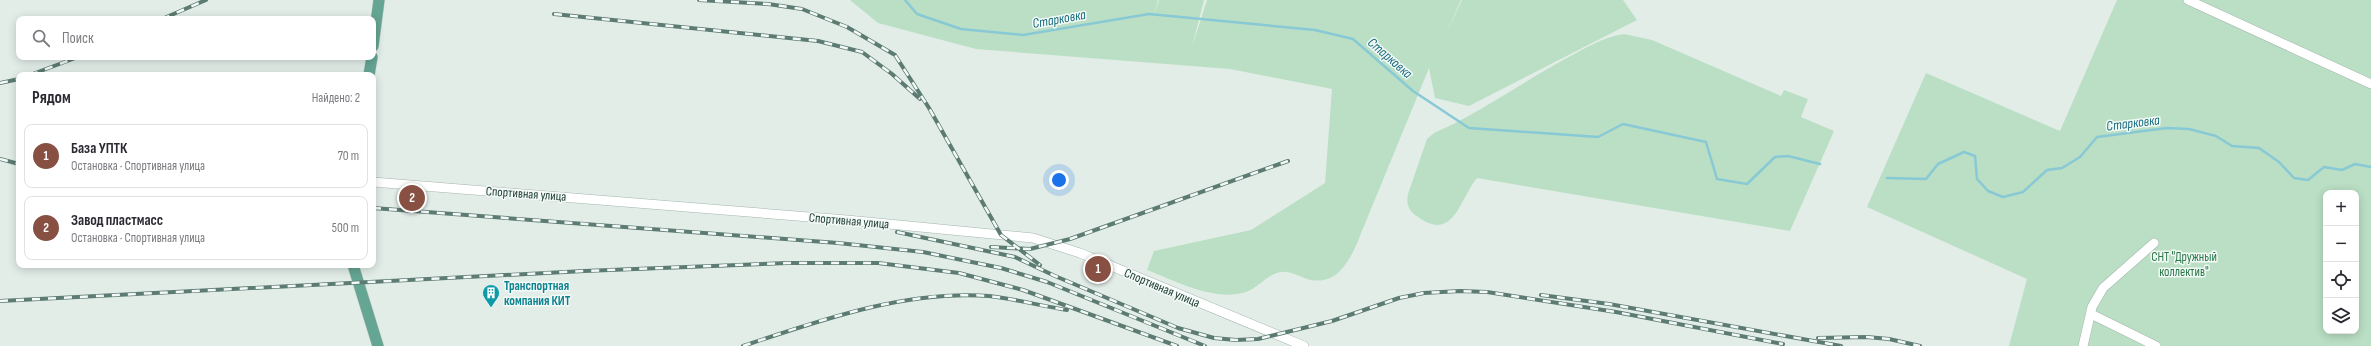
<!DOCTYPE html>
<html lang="ru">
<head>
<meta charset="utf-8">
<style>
	:root { --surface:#fff; --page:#f7f7f7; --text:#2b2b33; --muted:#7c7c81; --line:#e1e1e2; --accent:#875042 }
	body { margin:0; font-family:"Sofia Sans Condensed",sans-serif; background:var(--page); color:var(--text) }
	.controls { position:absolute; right:12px; bottom:12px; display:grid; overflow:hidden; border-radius:8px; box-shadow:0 2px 10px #0003 }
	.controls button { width:36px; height:36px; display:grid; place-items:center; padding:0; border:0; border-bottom:1px solid var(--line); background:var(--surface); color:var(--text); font:20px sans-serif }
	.you { position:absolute; left:1059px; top:180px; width:14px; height:14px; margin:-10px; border:3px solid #fff; border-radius:50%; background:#1a73e8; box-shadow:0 0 0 6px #1a73e833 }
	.badge { display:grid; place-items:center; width:26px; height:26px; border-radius:50%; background:var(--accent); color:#fff; font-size:13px; font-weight:700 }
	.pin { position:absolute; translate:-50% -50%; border:2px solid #fff; box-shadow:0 1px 4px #0006 }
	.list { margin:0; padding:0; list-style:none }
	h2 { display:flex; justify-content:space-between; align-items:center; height:52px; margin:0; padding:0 16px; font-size:17px }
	h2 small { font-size:13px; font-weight:400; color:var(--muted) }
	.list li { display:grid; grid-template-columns:26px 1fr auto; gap:12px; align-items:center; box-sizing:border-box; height:64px; margin:0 8px 8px; padding:0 8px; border:1px solid var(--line); border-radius:8px }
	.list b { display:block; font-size:15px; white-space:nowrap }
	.list p { margin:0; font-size:13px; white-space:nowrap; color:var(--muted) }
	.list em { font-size:13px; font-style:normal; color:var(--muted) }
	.icon { flex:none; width:22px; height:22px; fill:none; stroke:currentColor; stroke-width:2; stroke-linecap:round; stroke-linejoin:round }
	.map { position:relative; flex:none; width:2371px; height:346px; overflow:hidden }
	.search { position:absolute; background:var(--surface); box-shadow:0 2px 10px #0003; left:16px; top:16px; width:360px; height:44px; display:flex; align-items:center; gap:10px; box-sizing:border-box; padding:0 14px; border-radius:8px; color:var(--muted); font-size:15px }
	.panel { position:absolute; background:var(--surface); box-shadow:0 2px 10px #0003; left:16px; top:72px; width:360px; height:196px; border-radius:8px }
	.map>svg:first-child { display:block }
	.green { fill:#badfc4; fill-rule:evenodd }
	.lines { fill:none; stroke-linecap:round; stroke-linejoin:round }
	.stream { stroke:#88c9d5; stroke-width:2.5 }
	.minor-casing { stroke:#a4b5af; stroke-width:10 }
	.major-casing { stroke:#c1c9c7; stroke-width:12 }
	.minor { stroke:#fff; stroke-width:9 }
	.major { stroke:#65a594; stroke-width:11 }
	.rail-casing { stroke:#5c7b72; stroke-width:4 }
	.rail { stroke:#f3f9f6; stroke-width:2.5; stroke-dasharray:8; stroke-linecap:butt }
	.labels { text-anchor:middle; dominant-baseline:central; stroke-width:3; stroke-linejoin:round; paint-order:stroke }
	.street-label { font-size:13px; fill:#213f37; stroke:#f3f9f6 }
	.park-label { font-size:13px; fill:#297848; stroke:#f3f9f6 }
	.culture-label { font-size:13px; font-weight:bold; fill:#0d838f; stroke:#f3f9f6; text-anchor:start }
	.water-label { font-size:14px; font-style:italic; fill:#186d7f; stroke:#f3f9f6 }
</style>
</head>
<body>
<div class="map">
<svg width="2371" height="346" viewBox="0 0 2371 346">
	<rect width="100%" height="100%" fill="#e2ede8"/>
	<g class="green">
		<path d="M850,0H1158L1154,15L1159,0H1204L1192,47L1207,0H1461L1445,36L1462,0H1623L1637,20L1469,106L1435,98L1429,68L1355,248C1345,268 1333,286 1307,279C1298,276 1290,271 1281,272C1269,273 1258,288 1246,292C1214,302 1176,281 1147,270L1154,251L1251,230L1325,183L1332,89L1230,69L976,49L878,23Z"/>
		<path d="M2117,0H2371V346H2009L2027,279L1867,207L1926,73L2060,131ZM2326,193H2356V331H2326Z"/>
		<path d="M1624,34L1652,40L1781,96L1784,90L1808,99L1801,117L1834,131L1790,231L1477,178C1460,198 1454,243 1418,217C1409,211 1406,205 1408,194L1427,139L1434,133C1480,113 1521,83 1565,59C1584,49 1603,37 1624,34Z"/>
	</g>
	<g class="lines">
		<g class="stream">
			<path d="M905,0L917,14L961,29L1023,35L1149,14L1315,30L1353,39L1413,91L1469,128L1598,137L1623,124L1706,142L1717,179L1747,184L1775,157L1788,156L1820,164"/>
			<path d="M1887,178L1926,179L1938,164L1964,152L1975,156L1977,179L1988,191L2003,197L2023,192L2047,170L2062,168L2080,157L2097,137L2167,128L2189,129L2216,136L2232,146L2259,148L2279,162L2294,178L2308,180L2324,167L2342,170L2355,164L2371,167"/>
		</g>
		<defs>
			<g id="minor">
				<path d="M2188,0L2371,84"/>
				<path d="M373,182L847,220L1033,238L1080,253L1304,346"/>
				<path d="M2091,314L2156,346"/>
				<path d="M2083,346L2092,307L2103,288L2154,243"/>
			</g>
			<g id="major">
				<path d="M373,46L379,0"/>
				<path d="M369,75L372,57"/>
				<path d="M353,265L378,346"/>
			</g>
		</defs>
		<use href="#minor" class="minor-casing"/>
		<use href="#major" class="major-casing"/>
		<use href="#minor" class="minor"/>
		<use href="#major" class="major"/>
		<defs>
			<g id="rail">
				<path d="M699,0L768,4L802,9L847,27L895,55L929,108L1001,235L1040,265"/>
				<path d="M554,14L818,41L862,52L892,74L920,99"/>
				<path d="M162,19L206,0"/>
				<path d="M30,75L78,57"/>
				<path d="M0,83L19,79"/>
				<path d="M0,159L19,164"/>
				<path d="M373,208L838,243L923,252L1001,268L1047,282L1205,346"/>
				<path d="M897,232L1015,257L1055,276L1178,328L1214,338L1236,340L1258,339L1332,321L1399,298L1424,293L1460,291L1487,292L1616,312L1783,344"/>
				<path d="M991,247L1030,249L1070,239L1288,161"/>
				<path d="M1541,295L1609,304L1841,346"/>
				<path d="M0,301L584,271L787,263H878L959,273L1023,290L1177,346"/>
				<path d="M1818,338L1867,337L1889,339L1920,346"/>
				<path d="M743,346C821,320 905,290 989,296C1015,299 1042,306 1067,310"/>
			</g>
		</defs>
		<use href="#rail" class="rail-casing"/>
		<use href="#rail" class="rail"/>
	</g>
	<defs>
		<symbol id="building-pin" viewBox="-11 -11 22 30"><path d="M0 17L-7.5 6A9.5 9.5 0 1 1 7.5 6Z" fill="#0f9aa8" stroke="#f3f9f6"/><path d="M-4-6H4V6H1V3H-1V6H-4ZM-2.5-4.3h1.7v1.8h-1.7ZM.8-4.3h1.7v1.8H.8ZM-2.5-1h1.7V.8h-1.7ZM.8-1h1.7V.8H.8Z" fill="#fff"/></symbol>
	</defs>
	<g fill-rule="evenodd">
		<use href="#building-pin" x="481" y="283" width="20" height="27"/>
	</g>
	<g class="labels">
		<g class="street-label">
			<text transform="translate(526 194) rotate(4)">Спортивная улица</text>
			<text transform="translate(849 221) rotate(5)">Спортивная улица</text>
			<text transform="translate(1162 288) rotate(23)">Спортивная улица</text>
		</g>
		<g class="park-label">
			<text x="2184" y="257">СНТ "Дружный<tspan x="2184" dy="15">коллектив"</tspan></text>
		</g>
		<g class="culture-label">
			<text x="504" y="286">Транспортная<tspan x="504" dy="15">компания КИТ</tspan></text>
		</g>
		<g class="water-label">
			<text transform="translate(1059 19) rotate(-10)">Старковка</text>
			<text transform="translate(1390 58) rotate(41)">Старковка</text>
			<text transform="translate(2133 123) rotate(-7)">Старковка</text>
		</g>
	</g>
</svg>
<div class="controls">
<button>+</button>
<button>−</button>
<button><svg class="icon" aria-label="locate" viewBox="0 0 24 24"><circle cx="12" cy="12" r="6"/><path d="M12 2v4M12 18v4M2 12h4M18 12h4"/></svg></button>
<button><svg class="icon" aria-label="layers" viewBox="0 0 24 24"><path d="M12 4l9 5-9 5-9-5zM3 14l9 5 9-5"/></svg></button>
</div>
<div class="you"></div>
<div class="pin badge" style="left:1098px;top:269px">1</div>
<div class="pin badge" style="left:412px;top:198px">2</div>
<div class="search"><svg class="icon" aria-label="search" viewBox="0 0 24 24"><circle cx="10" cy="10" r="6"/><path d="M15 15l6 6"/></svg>Поиск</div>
<section class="panel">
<h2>Рядом<small>Найдено: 2</small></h2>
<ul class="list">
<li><span class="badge">1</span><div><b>База УПТК</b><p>Остановка · Спортивная улица</p></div><em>70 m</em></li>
<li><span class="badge">2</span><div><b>Завод пластмасс</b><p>Остановка · Спортивная улица</p></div><em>500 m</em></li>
</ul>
</section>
</div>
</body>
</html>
